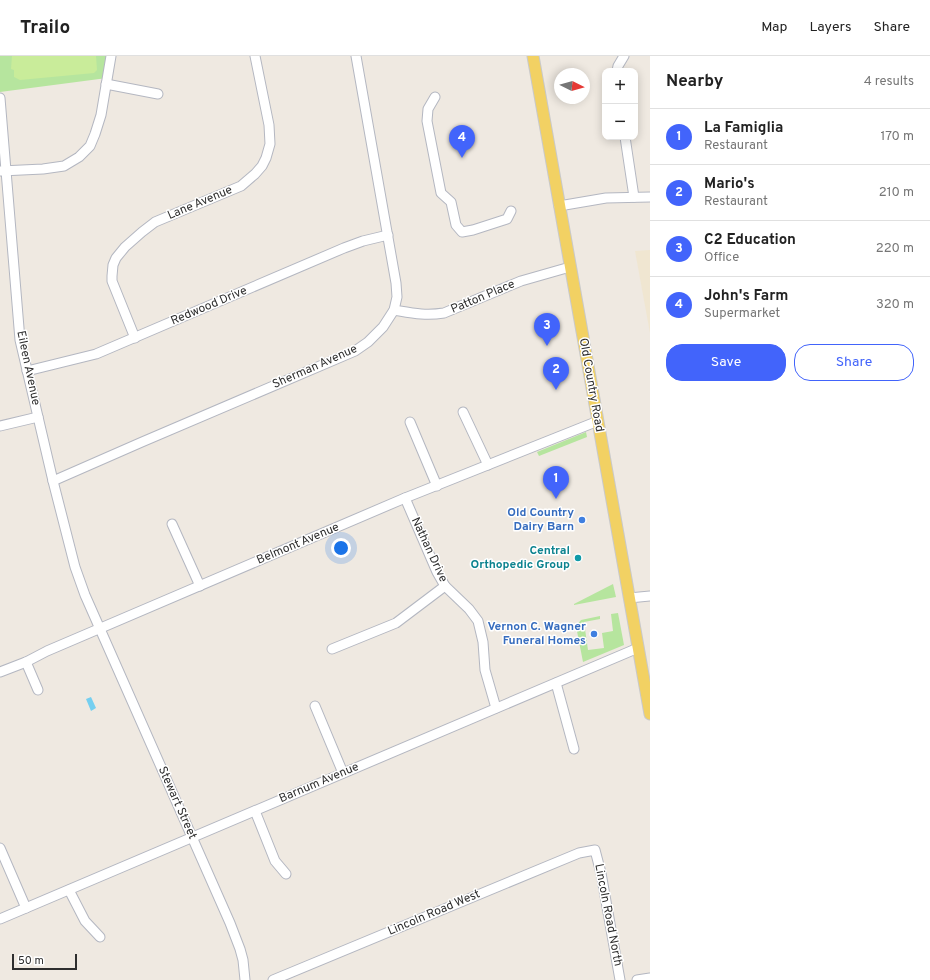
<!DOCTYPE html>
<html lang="en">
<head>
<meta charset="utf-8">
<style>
	:root { --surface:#fff; --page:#f2f2f2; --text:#222; --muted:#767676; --line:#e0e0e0; --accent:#4264fb }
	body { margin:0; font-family:Overpass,sans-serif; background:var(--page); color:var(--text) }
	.controls { position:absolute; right:12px; top:12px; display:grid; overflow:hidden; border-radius:8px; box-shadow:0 2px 10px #0003 }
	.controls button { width:36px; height:36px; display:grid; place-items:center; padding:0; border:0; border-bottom:1px solid var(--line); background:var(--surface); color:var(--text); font:20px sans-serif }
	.compass { position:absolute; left:554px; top:12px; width:36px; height:36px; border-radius:50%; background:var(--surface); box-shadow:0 2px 10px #0003; rotate:95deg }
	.scale { position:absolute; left:12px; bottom:10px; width:65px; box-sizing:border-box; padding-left:4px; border:2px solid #2e2e2e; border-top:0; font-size:11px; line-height:14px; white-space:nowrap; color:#2e2e2e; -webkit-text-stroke:3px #fff; paint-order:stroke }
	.you { position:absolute; left:341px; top:492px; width:14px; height:14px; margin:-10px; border:3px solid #fff; border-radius:50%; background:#1a73e8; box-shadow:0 0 0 6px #1a73e833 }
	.badge { display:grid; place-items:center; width:26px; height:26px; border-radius:50%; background:var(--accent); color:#fff; font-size:13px; font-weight:700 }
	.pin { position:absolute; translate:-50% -33px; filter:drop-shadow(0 1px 2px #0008) }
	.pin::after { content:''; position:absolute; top:21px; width:14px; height:12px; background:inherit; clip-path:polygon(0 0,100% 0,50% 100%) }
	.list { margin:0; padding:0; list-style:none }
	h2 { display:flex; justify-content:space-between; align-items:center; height:52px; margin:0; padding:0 16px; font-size:17px }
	h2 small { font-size:13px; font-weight:400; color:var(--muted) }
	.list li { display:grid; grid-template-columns:26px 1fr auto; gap:12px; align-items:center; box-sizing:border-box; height:56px; padding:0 16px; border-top:1px solid var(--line) }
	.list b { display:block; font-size:15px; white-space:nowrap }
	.list p { margin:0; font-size:13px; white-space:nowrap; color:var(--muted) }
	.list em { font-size:13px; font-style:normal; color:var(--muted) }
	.actions { display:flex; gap:8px; padding:12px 16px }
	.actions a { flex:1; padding:9px 0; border:1px solid var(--accent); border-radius:16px; text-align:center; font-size:14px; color:var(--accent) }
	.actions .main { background:var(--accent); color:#fff }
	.map { position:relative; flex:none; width:650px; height:924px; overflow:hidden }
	header { display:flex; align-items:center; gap:24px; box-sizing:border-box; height:56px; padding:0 20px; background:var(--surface); border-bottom:1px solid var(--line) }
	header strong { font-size:19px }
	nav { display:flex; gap:22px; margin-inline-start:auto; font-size:14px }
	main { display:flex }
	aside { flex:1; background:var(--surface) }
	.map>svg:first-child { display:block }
	.education { fill:#f0e6d1 }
	.green { fill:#b6e59e }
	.pitch { fill:#c9ec9a }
	.water { fill:#75cff0 }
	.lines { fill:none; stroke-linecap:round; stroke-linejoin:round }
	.minor-casing { stroke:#b4b7c1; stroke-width:11 }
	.major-casing { stroke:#c9c9c9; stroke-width:13 }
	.minor { stroke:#fff; stroke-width:9 }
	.major { stroke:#f2d163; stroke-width:11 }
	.shop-dot { fill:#3f7fe0; stroke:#fff; stroke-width:1.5 }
	.culture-dot { fill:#0f9aa8; stroke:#fff; stroke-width:1.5 }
	.labels { text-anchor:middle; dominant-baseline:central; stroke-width:3; stroke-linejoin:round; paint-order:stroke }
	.street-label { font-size:12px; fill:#2e2e2e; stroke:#fff }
	.shop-label { font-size:12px; font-weight:bold; fill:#366cbe; stroke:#fff; text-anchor:end }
	.culture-label { font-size:12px; font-weight:bold; fill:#0d838f; stroke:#fff; text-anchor:end }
</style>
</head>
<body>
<header>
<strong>Trailo</strong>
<nav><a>Map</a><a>Layers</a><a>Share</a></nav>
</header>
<main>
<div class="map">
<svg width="650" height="924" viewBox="0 0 650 924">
	<rect width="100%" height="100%" fill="#efe9e1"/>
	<path class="education" d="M650,194V277L635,195Z"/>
	<g class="green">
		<path d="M0,0H111L107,22L0,36Z"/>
		<path d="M586,376L587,381L539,400L537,396Z"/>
		<path d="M613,528L616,541L574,549V548Z"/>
		<path d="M618,557L624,589L583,606L576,570L581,564L600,560V563L584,566L588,594L604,592L602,577L613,575L611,558Z"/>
	</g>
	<path class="pitch" d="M12,0H96L97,14L94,17L20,24L14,21V14L11,13Z"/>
	<path class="water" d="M91,641L96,652L91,655L86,643Z"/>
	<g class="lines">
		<defs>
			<g id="minor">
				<path d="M617,15L618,10L624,0"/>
				<path d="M106,28L158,38"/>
				<path d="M435,41L428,53L427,65L441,137L451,146L456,169L462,176L473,174L507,163L511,155"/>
				<path d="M0,42L20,284L53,425L75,511L85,539L230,867L240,893L243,904L245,924"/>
				<path d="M625,81L634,141"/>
				<path d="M1,115L43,113L64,110L79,101L90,90L95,78L101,59L111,0"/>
				<path d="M559,150L606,142L650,141"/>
				<path d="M394,254C412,257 425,260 444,257L521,225L570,211"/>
				<path d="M135,282L112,225V220L113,209L116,202L125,191L142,176L155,166L241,130L255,118L262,110L266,102L270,88L269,69L255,0"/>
				<path d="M27,315L96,298L344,192L363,185L388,179"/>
				<path d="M463,356L488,409"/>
				<path d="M410,366L437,430"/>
				<path d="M0,370L38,361"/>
				<path d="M53,425L142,386L355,295L368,286L383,271L394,254L397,241L396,227L356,0"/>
				<path d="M405,442L437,516L445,530L469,553L478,565L483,586L485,614L496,652"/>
				<path d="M172,468L200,530"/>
				<path d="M629,542L650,540"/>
				<path d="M332,593L396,567L445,530"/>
				<path d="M26,606L38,634"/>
				<path d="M0,616L26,606L47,595L405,442L598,365"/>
				<path d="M556,627L574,693"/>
				<path d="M315,650L343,717"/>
				<path d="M255,755L275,805L286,818"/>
				<path d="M0,792L26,852"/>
				<path d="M69,834L85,865L100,881"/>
				<path d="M0,863L638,592"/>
				<path d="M273,924L579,797L595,794L601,817L620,924"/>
				<path d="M637,924L650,922"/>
			</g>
			<path id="major" d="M533,0L650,658"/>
		</defs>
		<use href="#minor" class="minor-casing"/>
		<use href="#major" class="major-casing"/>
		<use href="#minor" class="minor"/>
		<use href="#major" class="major"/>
	</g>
	<g class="shop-dot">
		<circle cx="582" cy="464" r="4"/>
		<circle cx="594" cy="578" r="4"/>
	</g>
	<circle class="culture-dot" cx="578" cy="502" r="4"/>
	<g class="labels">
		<g class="street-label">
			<text transform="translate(200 147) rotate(-23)">Lane Avenue</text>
			<text transform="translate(483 241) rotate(-23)">Patton Place</text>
			<text transform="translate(209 250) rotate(-23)">Redwood Drive</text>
			<text transform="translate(315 311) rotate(-24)">Sherman Avenue</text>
			<text transform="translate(28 312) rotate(78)">Eileen Avenue</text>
			<text transform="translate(591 329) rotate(80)">Old Country Road</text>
			<text transform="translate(298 488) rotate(-23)">Belmont Avenue</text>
			<text transform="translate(429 494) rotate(65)">Nathan Drive</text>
			<text transform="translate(319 727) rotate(-23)">Barnum Avenue</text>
			<text transform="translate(177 747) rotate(66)">Stewart Street</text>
			<text transform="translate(434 857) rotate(-23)">Lincoln Road West</text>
			<text transform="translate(608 859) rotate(79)">Lincoln Road North</text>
		</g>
		<g class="shop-label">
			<text x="574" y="457">Old Country<tspan x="574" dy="14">Dairy Barn</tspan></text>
			<text x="586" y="571">Vernon C. Wagner<tspan x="586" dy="14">Funeral Homes</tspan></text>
		</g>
		<g class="culture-label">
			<text x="570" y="495">Central<tspan x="570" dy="14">Orthopedic Group</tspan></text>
		</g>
	</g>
</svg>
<div class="controls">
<button>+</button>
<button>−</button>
</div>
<svg class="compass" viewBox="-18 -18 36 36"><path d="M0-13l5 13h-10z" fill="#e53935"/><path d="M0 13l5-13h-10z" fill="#767676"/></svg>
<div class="scale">50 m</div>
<div class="you"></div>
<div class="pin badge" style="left:556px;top:443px">1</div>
<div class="pin badge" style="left:556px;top:334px">2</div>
<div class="pin badge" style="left:547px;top:290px">3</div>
<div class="pin badge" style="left:462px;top:102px">4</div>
</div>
<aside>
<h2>Nearby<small>4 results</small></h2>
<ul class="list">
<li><span class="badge">1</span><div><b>La Famiglia</b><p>Restaurant</p></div><em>170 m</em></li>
<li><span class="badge">2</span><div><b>Mario's</b><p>Restaurant</p></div><em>210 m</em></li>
<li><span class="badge">3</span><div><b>C2 Education</b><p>Office</p></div><em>220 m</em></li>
<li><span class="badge">4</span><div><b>John's Farm</b><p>Supermarket</p></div><em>320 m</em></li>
</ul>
<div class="actions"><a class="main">Save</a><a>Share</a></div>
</aside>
</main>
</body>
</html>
